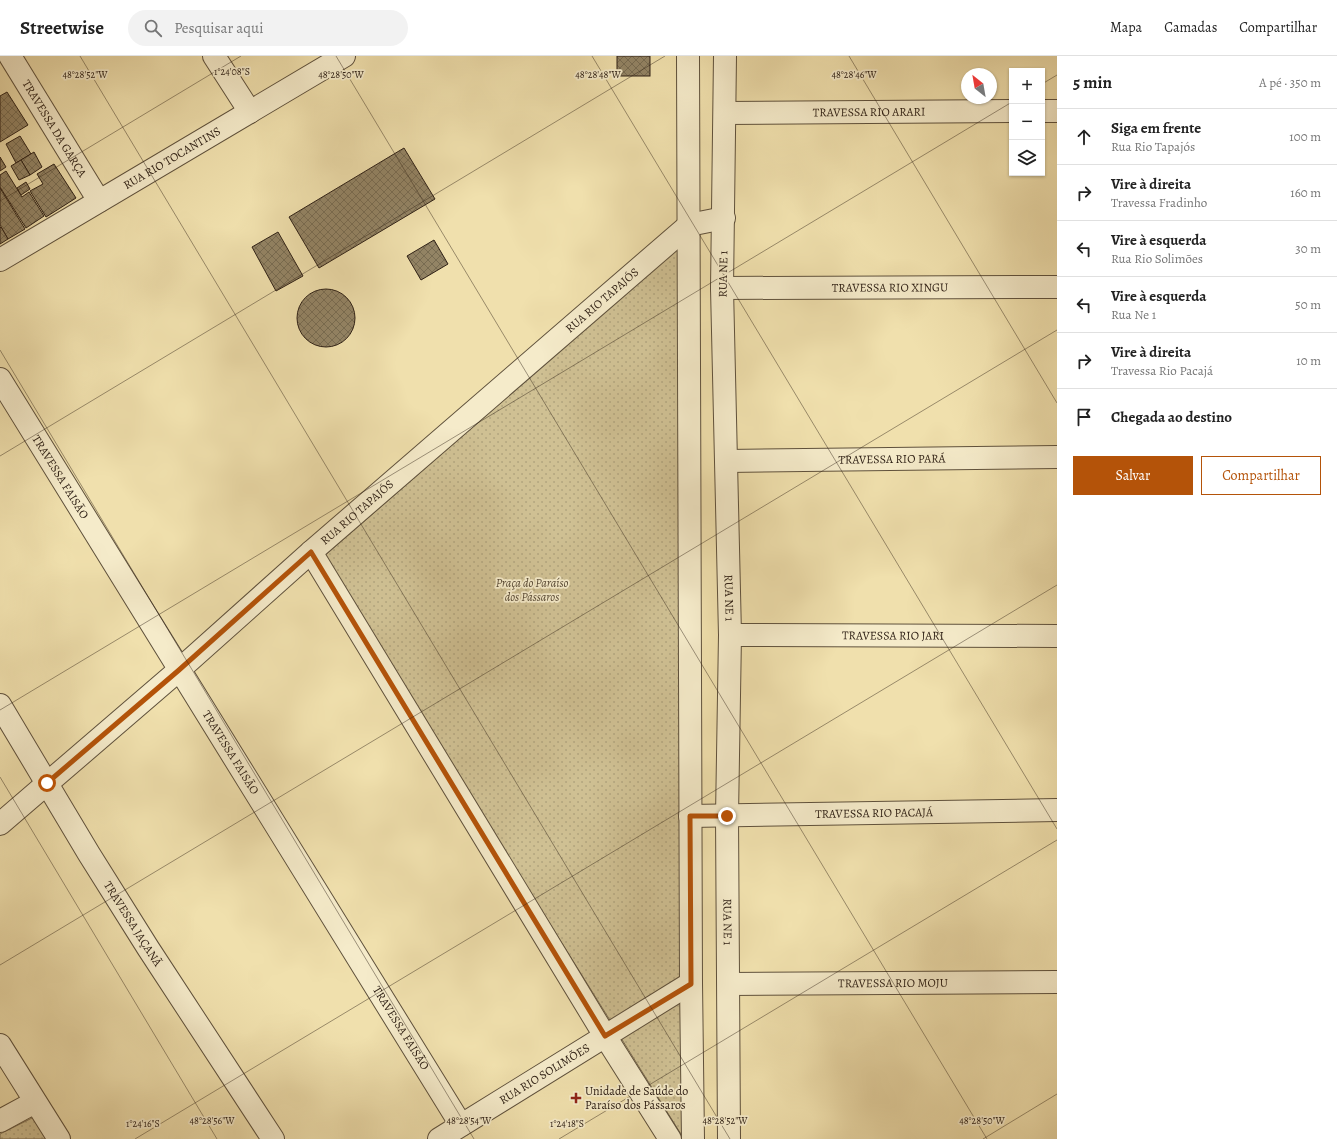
<!DOCTYPE html>
<html lang="pt">
<head>
<meta charset="utf-8">
<style>
	:root { --surface:#fff; --page:#f2f2f2; --text:#222; --muted:#767676; --line:#e0e0e0; --accent:#b45309 }
	body { margin:0; font-family:Alegreya,serif; background:var(--page); color:var(--text) }
	.controls { position:absolute; right:12px; top:12px; display:grid; overflow:hidden; border-radius:0px; box-shadow:0 1px 3px #0004 }
	.controls button { width:36px; height:36px; display:grid; place-items:center; padding:0; border:0; border-bottom:1px solid var(--line); background:var(--surface); color:var(--text); font:20px sans-serif }
	.compass { position:absolute; left:961px; top:12px; width:36px; height:36px; border-radius:50%; background:var(--surface); box-shadow:0 1px 3px #0004; rotate:329deg }
	.stop { position:absolute; width:12px; height:12px; margin:-9px; border:3px solid #b45309; border-radius:50%; background:#fff }
	.stop.end { background:#b45309; border-color:#fff; box-shadow:0 1px 4px #0008 }
	.list { margin:0; padding:0; list-style:none }
	h2 { display:flex; justify-content:space-between; align-items:center; height:52px; margin:0; padding:0 16px; font-size:17px }
	h2 small { font-size:13px; font-weight:400; color:var(--muted) }
	.list li { display:grid; grid-template-columns:26px 1fr auto; gap:12px; align-items:center; box-sizing:border-box; height:56px; padding:0 16px; border-top:1px solid var(--line) }
	.list b { display:block; font-size:15px; white-space:nowrap }
	.list p { margin:0; font-size:13px; white-space:nowrap; color:var(--muted) }
	.list em { font-size:13px; font-style:normal; color:var(--muted) }
	.actions { display:flex; gap:8px; padding:12px 16px }
	.actions a { flex:1; padding:9px 0; border:1px solid var(--accent); border-radius:0px; text-align:center; font-size:14px; color:var(--accent) }
	.actions .main { background:var(--accent); color:#fff }
	.icon { flex:none; width:22px; height:22px; fill:none; stroke:currentColor; stroke-width:2; stroke-linecap:round; stroke-linejoin:round }
	.map { position:relative; flex:none; width:1057px; height:1083px; overflow:hidden }
	header { display:flex; align-items:center; gap:24px; box-sizing:border-box; height:56px; padding:0 20px; background:var(--surface); border-bottom:1px solid var(--line) }
	header strong { font-size:19px }
	nav { display:flex; gap:22px; margin-inline-start:auto; font-size:14px }
	.search { width:280px; height:36px; background:var(--page); display:flex; align-items:center; gap:10px; box-sizing:border-box; padding:0 14px; border-radius:22px; color:var(--muted); font-size:15px }
	main { display:flex }
	aside { flex:1; background:var(--surface) }
	.map>svg:first-child { display:block }
	.park { fill:url(#park-dots); stroke:#7f7054 }
	.building { fill:url(#building-cross-hatch); stroke:#2f2116 }
	.lines { fill:none; stroke-linecap:round; stroke-linejoin:round }
	.minor-casing { stroke:#5f513c; stroke-width:24 }
	.minor { stroke:#f5ebca; stroke-width:22 }
	.route { stroke:#b45309; stroke-width:5 }
	.ticks { fill:none; stroke:#2f2116; stroke-width:1; stroke-opacity:0.45 }
	.poi-dot { fill:#8f2418; stroke:#f5ebca; stroke-width:1.5 }
	.labels { text-anchor:middle; dominant-baseline:central; stroke-width:3.5; stroke-linejoin:round; paint-order:stroke }
	.street-label { font-size:12px; fill:#2f2116; stroke:#f5ebca }
	.park-label { font-size:12px; font-style:italic; fill:#574935; stroke:#f5ebca }
	.poi-label { font-size:12px; fill:#2f2116; stroke:#f5ebca; text-anchor:start }
	.ticks-label { font-size:10px; text-anchor:middle; fill:#2f2116; stroke:#f5ebca; stroke-width:3.5; stroke-linejoin:round; paint-order:stroke }
</style>
</head>
<body>
<header>
<strong>Streetwise</strong>
<div class="search"><svg class="icon" aria-label="search" viewBox="0 0 24 24"><circle cx="10" cy="10" r="6"/><path d="M15 15l6 6"/></svg>Pesquisar aqui</div>
<nav><a>Mapa</a><a>Camadas</a><a>Compartilhar</a></nav>
</header>
<main>
<div class="map">
<svg width="1057" height="1083" viewBox="0 0 1057 1083">
	<defs>
		<pattern id="park-dots" width="8" height="8" patternUnits="userSpaceOnUse"><rect width="8" height="8" fill="#cfc093"/><path d="M2 2h.1M6 6h.1" fill="none" stroke="#b2a57e" stroke-width="1.8" stroke-linecap="round"/></pattern>
		<pattern id="building-cross-hatch" width="8" height="8" patternUnits="userSpaceOnUse"><rect width="8" height="8" fill="#938465"/><path d="M0 0l8 8M0 8l8-8" fill="none" stroke="#786c52"/></pattern>
	</defs>
	<rect width="100%" height="100%" fill="#f0e0ad"/>
	<filter id="stains"><feTurbulence type="fractalNoise" baseFrequency=".005" numOctaves="4"/><feColorMatrix values="0 0 0 0 .2 0 0 0 0 .09 0 0 0 0 .02 0 0 0 .5 -.17"/></filter>
	<radialGradient id="worn" r=".72"><stop offset=".6" stop-color="#630" stop-opacity="0"/><stop offset="1" stop-color="#630" stop-opacity=".3"/></radialGradient>
	<g class="park">
		<path d="M696,177L684,1083L322,502Z"/>
		<path d="M50,1053L68,1083H0V1078Z"/>
	</g>
	<g class="building">
		<rect x="617" y="0" width="33" height="20"/>
		<path d="M7,36L28,69L0,86V40Z"/>
		<path d="M20,80L31,98L16,107L6,88Z"/>
		<path d="M404,92L435,143L319,212L289,161Z"/>
		<path d="M34,96L42,111L30,119L21,104Z"/>
		<path d="M0,101L6,111L0,115Z"/>
		<path d="M21,104L30,119L19,124L11,110Z"/>
		<path d="M54,108L76,142L46,161L30,135L43,128L37,118Z"/>
		<path d="M6,115L22,141L29,136L44,160L26,172L0,131V119Z"/>
		<path d="M26,126L30,133L21,139L17,132Z"/>
		<path d="M0,132L25,173L8,183L0,169Z"/>
		<path d="M1,171L8,183L0,188V172Z"/>
		<path d="M278,176L303,220L276,235L252,191Z"/>
		<path d="M434,184L448,208L421,224L407,200Z"/>
		<circle cx="326" cy="262" r="29"/>
	</g>
	<g class="lines">
		<defs>
			<g id="minor">
				<path id="s1" d="M10,0L99,145"/>
				<path d="M214,0L250,56"/>
				<path d="M688,0L691,927L693,1083"/>
				<path id="s2" d="M725,0L722,232L730,579L727,760L729,1083"/>
				<path d="M1042,55H1057"/>
				<path id="s3" d="M725,57L1012,55"/>
				<path id="s4" d="M0,204L344,0"/>
				<path id="s5" d="M722,232L1057,231"/>
				<path id="s6" d="M0,323L461,1069"/>
				<path id="s7" d="M727,405L1057,401"/>
				<path d="M311,496L605,980L670,1083"/>
				<path id="s8" d="M730,579L1057,580"/>
				<path id="s9" d="M0,649L89,798L148,892L273,1083"/>
				<path id="s10" d="M690,760L1057,754"/>
				<path id="s11" d="M0,768L179,614L311,496L689,169L724,162"/>
				<path id="s12" d="M729,928L1057,926"/>
				<path d="M0,989L59,1083"/>
				<path d="M0,1065L35,1046"/>
				<path id="s13" d="M439,1083L691,927"/>
			</g>
		</defs>
		<use href="#minor" class="minor-casing"/>
		<use href="#minor" class="minor"/>
	</g>
	<g class="lines">
		<path class="route" d="M47,727L179,614L311,496L605,980L691,928L690,760H727"/>
	</g>
	<path class="ticks" d="M80,0L730,1083M336,0L987,1083M592,0L1057,773M849,0L1057,347M1042,28L1057,19M0,145L241,0M0,294L474,1083M0,400L665,0M0,654L1012,46M0,721L217,1083M0,909L1057,274M135,1083L1057,529M559,1083L1057,784M983,1083L1057,1038"/>
	<path class="poi-dot" d="M574 1036h4v4h4v4h-4v4h-4v-4h-4v-4h4z"/>
	<g class="labels">
		<g class="street-label">
			<text stroke="none"><textPath href="#s3" startOffset="144">TRAVESSA RIO ARARI</textPath></text>
			<text stroke="none"><textPath href="#s1" startOffset="85">TRAVESSA DA GARÇA</textPath></text>
			<text stroke="none"><textPath href="#s4" startOffset="200">RUA RIO TOCANTINS</textPath></text>
			<text transform="translate(723 218) rotate(-89)">RUA NE 1</text>
			<text stroke="none"><textPath href="#s5" startOffset="168">TRAVESSA RIO XINGU</textPath></text>
			<text stroke="none"><textPath href="#s11" startOffset="798">RUA RIO TAPAJÓS</textPath></text>
			<text stroke="none"><textPath href="#s7" startOffset="165">TRAVESSA RIO PARÁ</textPath></text>
			<text stroke="none"><textPath href="#s6" startOffset="115">TRAVESSA FAISÃO</textPath></text>
			<text stroke="none"><textPath href="#s11" startOffset="474">RUA RIO TAPAJÓS</textPath></text>
			<text stroke="none"><textPath href="#s2" startOffset="542">RUA NE 1</textPath></text>
			<text stroke="none"><textPath href="#s8" startOffset="163">TRAVESSA RIO JARI</textPath></text>
			<text stroke="none"><textPath href="#s6" startOffset="439">TRAVESSA FAISÃO</textPath></text>
			<text stroke="none"><textPath href="#s10" startOffset="184">TRAVESSA RIO PACAJÁ</textPath></text>
			<text stroke="none"><textPath href="#s2" startOffset="866">RUA NE 1</textPath></text>
			<text stroke="none"><textPath href="#s9" startOffset="256">TRAVESSA JAÇANÃ</textPath></text>
			<text stroke="none"><textPath href="#s12" startOffset="164">TRAVESSA RIO MOJU</textPath></text>
			<text stroke="none"><textPath href="#s6" startOffset="763">TRAVESSA FAISÃO</textPath></text>
			<text stroke="none"><textPath href="#s13" startOffset="124">RUA RIO SOLIMÕES</textPath></text>
		</g>
		<g class="park-label">
			<text x="532" y="527">Praça do Paraíso<tspan x="532" dy="14">dos Pássaros</tspan></text>
		</g>
		<g class="poi-label">
			<text x="585" y="1035">Unidade de Saúde do<tspan x="585" dy="14">Paraíso dos Pássaros</tspan></text>
		</g>
	</g>
	<g class="ticks-label">
		<text x="232" y="19">1°24'08"S</text>
		<text x="85" y="22">48°28'52"W</text>
		<text x="854" y="22">48°28'46"W</text>
		<text x="341" y="22">48°28'50"W</text>
		<text x="598" y="22">48°28'48"W</text>
		<text x="212" y="1068">48°28'56"W</text>
		<text x="469" y="1068">48°28'54"W</text>
		<text x="725" y="1068">48°28'52"W</text>
		<text x="982" y="1068">48°28'50"W</text>
		<text x="143" y="1071">1°24'16"S</text>
		<text x="567" y="1071">1°24'18"S</text>
	</g>
	<rect width="100%" height="100%" filter="url(#stains)"/>
	<rect width="100%" height="100%" fill="url(#worn)"/>
</svg>
<div class="controls">
<button>+</button>
<button>−</button>
<button><svg class="icon" aria-label="layers" viewBox="0 0 24 24"><path d="M12 4l9 5-9 5-9-5zM3 14l9 5 9-5"/></svg></button>
</div>
<svg class="compass" viewBox="-18 -18 36 36"><path d="M0-13l5 13h-10z" fill="#e53935"/><path d="M0 13l5-13h-10z" fill="#767676"/></svg>
<div class="stop" style="left:47px;top:727px"></div>
<div class="stop end" style="left:727px;top:760px"></div>
</div>
<aside>
<h2>5 min<small>A pé · 350 m</small></h2>
<ul class="list">
<li><svg class="icon" aria-label="ahead" viewBox="0 0 24 24"><path d="M12 20V5M6 11l6-6 6 6"/></svg><div><b>Siga em frente</b><p>Rua Rio Tapajós</p></div><em>100 m</em></li>
<li><svg class="icon" aria-label="right" viewBox="0 0 24 24"><path d="M7 20v-9h11M14 6l5 5-5 5"/></svg><div><b>Vire à direita</b><p>Travessa Fradinho</p></div><em>160 m</em></li>
<li><svg class="icon" aria-label="left" viewBox="0 0 24 24"><path d="M17 20v-9H6M10 6l-5 5 5 5"/></svg><div><b>Vire à esquerda</b><p>Rua Rio Solimões</p></div><em>30 m</em></li>
<li><svg class="icon" aria-label="left" viewBox="0 0 24 24"><path d="M17 20v-9H6M10 6l-5 5 5 5"/></svg><div><b>Vire à esquerda</b><p>Rua Ne 1</p></div><em>50 m</em></li>
<li><svg class="icon" aria-label="right" viewBox="0 0 24 24"><path d="M7 20v-9h11M14 6l5 5-5 5"/></svg><div><b>Vire à direita</b><p>Travessa Rio Pacajá</p></div><em>10 m</em></li>
<li><svg class="icon" aria-label="arrive" viewBox="0 0 24 24"><path d="M6 21V4h12l-3 4 3 4H6"/></svg><div><b>Chegada ao destino</b></div></li>
</ul>
<div class="actions"><a class="main">Salvar</a><a>Compartilhar</a></div>
</aside>
</main>
</body>
</html>
